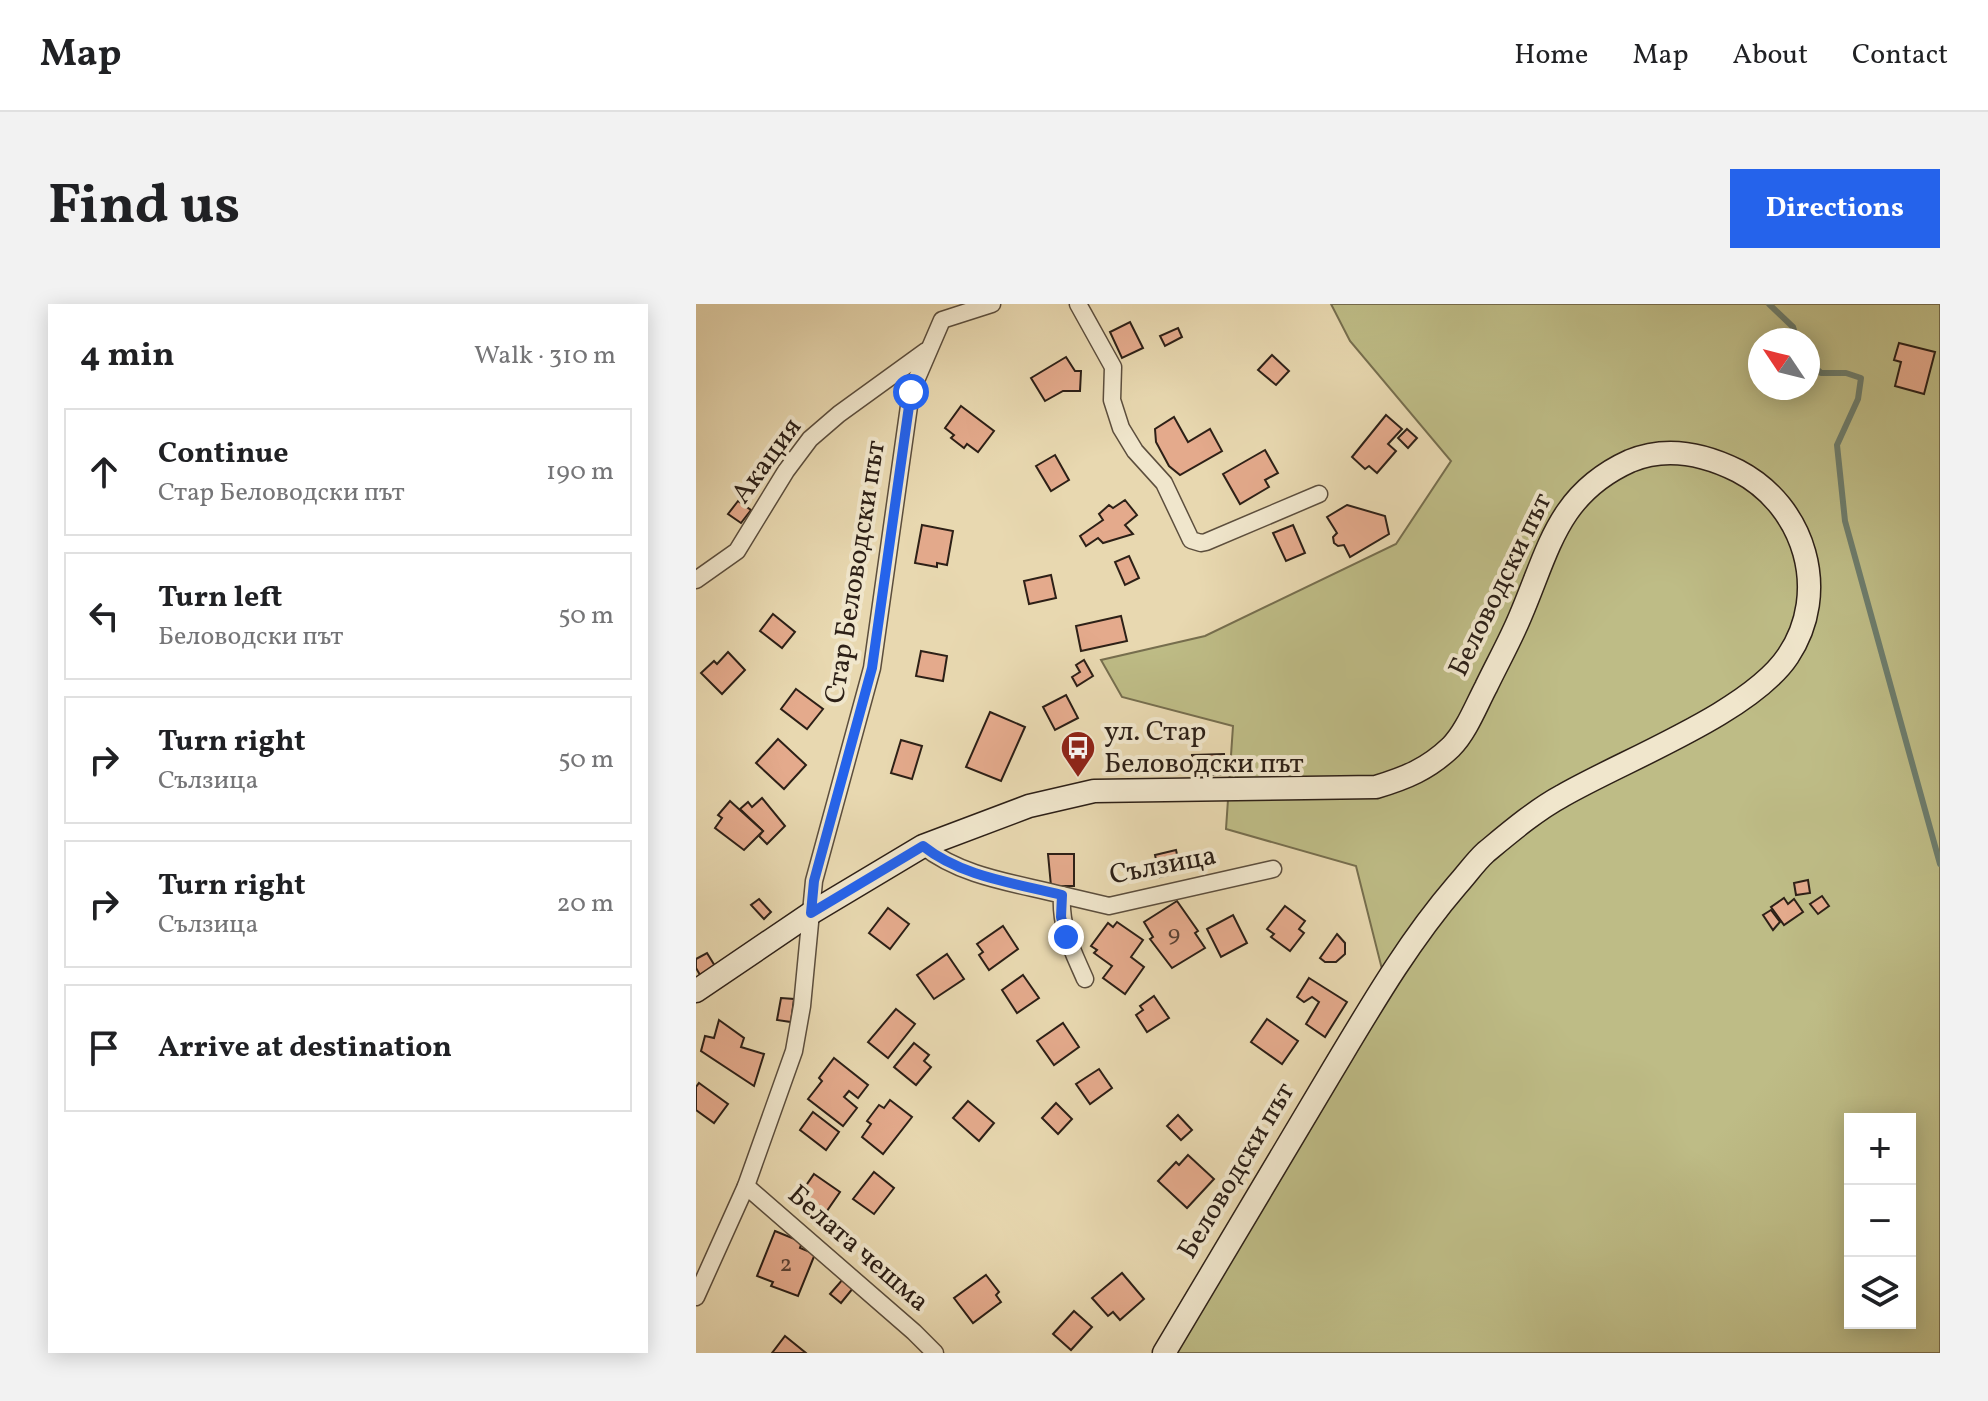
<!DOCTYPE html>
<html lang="en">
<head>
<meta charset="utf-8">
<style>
	:root { --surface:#fff; --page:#f2f2f2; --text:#202124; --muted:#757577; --line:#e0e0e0; --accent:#2563eb }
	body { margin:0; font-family:Vollkorn,serif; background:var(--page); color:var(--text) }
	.controls { position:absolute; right:24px; bottom:24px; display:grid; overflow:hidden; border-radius:0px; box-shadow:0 4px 20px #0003 }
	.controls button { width:72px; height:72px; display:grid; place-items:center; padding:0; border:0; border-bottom:2px solid var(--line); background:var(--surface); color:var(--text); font:40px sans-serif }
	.compass { position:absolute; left:1052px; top:24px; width:72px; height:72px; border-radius:50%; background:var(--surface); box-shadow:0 4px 20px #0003; rotate:305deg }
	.stop { position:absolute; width:24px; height:24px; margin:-18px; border:6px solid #2563eb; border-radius:50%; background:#fff }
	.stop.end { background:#2563eb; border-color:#fff; box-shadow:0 2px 8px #0008 }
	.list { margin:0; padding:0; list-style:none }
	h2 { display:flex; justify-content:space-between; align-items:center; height:104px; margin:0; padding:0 32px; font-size:34px }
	h2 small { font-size:26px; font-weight:400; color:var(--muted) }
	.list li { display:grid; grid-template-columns:52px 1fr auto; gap:24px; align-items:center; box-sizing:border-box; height:128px; margin:0 16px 16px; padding:0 16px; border:2px solid var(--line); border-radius:0px }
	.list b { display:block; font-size:30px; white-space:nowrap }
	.list p { margin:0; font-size:26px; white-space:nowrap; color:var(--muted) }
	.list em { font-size:26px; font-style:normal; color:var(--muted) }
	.icon { flex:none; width:44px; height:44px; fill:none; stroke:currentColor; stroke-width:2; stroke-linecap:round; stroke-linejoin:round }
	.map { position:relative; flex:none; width:1244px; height:1049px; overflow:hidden; border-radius:0px }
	header { display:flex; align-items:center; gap:48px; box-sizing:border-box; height:112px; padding:0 40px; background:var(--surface); border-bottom:2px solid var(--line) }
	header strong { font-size:38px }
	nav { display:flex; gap:44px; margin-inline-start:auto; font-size:28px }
	.intro { display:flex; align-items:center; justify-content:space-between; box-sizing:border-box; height:192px; padding:0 48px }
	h1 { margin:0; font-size:56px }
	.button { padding:20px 36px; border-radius:0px; background:var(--accent); color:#fff; font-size:28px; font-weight:700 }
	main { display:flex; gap:48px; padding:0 48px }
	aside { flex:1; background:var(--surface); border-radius:0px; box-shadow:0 4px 20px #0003 }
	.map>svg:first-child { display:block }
	.green { fill:#bebc86; stroke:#766e4e; stroke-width:2; fill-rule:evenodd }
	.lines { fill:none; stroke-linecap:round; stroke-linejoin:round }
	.stream { stroke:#6d7d6d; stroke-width:6 }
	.building { fill:#e4aa8c; stroke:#2d2017; stroke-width:2 }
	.street-casing { stroke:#5c4e3d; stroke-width:19 }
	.secondary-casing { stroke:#2d2017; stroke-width:25 }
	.street { stroke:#f0e6cc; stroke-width:16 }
	.secondary { stroke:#f0e6cc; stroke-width:22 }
	.route { stroke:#2563eb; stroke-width:10 }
	.labels { text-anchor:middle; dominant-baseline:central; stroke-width:8; stroke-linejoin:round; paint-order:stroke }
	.number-label { font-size:24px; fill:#5b4234 }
	.street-label { font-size:28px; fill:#2d2017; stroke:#f0e6cc }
	.poi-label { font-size:28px; fill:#2d2017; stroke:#f0e6cc; text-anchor:start }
</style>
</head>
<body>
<header>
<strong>Map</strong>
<nav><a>Home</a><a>Map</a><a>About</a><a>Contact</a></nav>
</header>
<div class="intro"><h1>Find us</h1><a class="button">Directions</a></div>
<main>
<aside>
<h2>4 min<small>Walk · 310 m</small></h2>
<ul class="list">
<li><svg class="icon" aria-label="ahead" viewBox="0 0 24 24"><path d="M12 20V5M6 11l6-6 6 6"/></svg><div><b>Continue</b><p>Стар Беловодски път</p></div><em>190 m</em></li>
<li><svg class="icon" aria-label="left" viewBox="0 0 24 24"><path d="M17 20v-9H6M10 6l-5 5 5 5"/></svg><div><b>Turn left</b><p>Беловодски път</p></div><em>50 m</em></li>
<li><svg class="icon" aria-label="right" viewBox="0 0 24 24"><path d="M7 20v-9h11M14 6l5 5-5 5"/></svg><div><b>Turn right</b><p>Сълзица</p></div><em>50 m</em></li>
<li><svg class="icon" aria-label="right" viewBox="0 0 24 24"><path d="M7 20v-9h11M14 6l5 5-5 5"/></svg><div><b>Turn right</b><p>Сълзица</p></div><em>20 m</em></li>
<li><svg class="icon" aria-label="arrive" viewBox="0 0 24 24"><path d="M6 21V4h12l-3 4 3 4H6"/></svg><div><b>Arrive at destination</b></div></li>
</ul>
</aside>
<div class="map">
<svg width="1244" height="1049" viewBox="0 0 1244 1049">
	<rect width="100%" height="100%" fill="#e8d8b0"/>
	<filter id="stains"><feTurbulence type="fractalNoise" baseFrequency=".0025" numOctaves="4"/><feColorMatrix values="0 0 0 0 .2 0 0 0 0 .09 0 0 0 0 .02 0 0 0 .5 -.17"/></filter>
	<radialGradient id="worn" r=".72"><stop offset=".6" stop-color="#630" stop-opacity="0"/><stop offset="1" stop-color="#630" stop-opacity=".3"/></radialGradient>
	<path class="green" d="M635,0H1244V1049H468L689,677L660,562L530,525L537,422L426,393L405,356L509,332L700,240L755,157L654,37ZM1064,36H1112V84H1064ZM1154,815H1214V1019H1154Z"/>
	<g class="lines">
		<g class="stream">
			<path d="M1073,0L1097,23L1101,36"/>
			<path d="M1112,57L1125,69H1150L1165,74L1162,95L1141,141L1149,217L1244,560"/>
		</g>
	</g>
	<g class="building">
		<path d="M434,18L447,44L426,54L414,28Z"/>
		<path d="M482,24L486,33L469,42L464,32Z"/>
		<path d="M1203,39L1239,48L1228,90L1199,82L1205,58L1198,56Z"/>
		<path d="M576,51L593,67L580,81L562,66Z"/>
		<path d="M370,53L379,67H385L384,87H367L349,97L335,74Z"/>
		<path d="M265,102L298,127L282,148L271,140L268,144L255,134L258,131L249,124Z"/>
		<path d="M690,111L706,125L692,140L700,147L681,169L673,162L669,165L656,153Z"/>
		<path d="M478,113L492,138L514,125L526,147L484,171L473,162L460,138L459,125Z"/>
		<path d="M711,125L721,134L712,144L702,134Z"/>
		<path d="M569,146L582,169L569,176L573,183L544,200L527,170Z"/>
		<path d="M359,151L373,176L355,187L340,162Z"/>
		<path d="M429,196L441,211L429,221L437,230L407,239L402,234L390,242L384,232L407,216L403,210L413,201L417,204Z"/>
		<path d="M42,197L55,206L45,219L32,210Z"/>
		<path d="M651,201L689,212L693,230L654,253L648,241L642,242L638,239L637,233L641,229L631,213Z"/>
		<path d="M226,221L257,227L251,261L241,259V263L219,259Z"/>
		<path d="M597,221L609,249L590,257L577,229Z"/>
		<path d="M433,252L443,274L429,281L419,258Z"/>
		<path d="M355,271L360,294L333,300L328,277Z"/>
		<path d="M77,310L99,328L86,344L64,327Z"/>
		<path d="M425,312L431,337L385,347L380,322Z"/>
		<path d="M225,347L251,352L247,377L220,372Z"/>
		<path d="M32,348L49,366L26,390L5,369L18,357L21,360Z"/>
		<path d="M388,356L397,372L381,382L376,373L384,368L380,361Z"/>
		<path d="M100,385L127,405L111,425L85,405Z"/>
		<path d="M370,391L382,414L359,426L347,403Z"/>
		<path d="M294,408L329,423L305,477L270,463Z"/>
		<path d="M82,435L110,461L88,485L60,459Z"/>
		<path d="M205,436L226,442L216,475L195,469Z"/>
		<path d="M528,450L529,470L497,472L496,451Z"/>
		<path d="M66,494L89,522L71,540L63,532L67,527L44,505L52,498L56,503Z"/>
		<path d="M34,497L67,527L48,546L19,524L26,514L22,511Z"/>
		<path d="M480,546L485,568L464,573L459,551Z"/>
		<path d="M352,550H378V582H355Z"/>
		<path d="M1112,576L1114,589L1100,591L1098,579Z"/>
		<path d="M1126,592L1133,602L1122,610L1114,600Z"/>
		<path d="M1088,594L1092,600L1098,595L1107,608L1088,621L1075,603Z"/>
		<path d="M63,595L75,608L68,615L55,601Z"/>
		<path d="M481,597L502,627L499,629L509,644L476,664L454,635L457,633L448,618Z"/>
		<path d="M589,602L609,617L603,625L608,629L594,647L575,633L578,630L571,625Z"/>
		<path d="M192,604L213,620L194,645L173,629Z"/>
		<path d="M1075,606L1084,618L1077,626L1067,611Z"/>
		<path d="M537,611L551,639L525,653L511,625Z"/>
		<path d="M421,618L447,636L435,653L448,663L429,690L407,674L416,662L398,649L401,646L395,642L412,619L417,623Z"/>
		<path d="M307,622L322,645L293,666L283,651L287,648L281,640Z"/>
		<path d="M641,630L649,639V650L640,658H629L624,654Z"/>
		<path d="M11,649L22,667L7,676L0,664V655Z"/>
		<path d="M251,650L268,675L238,695L221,671Z"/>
		<path d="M327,671L343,694L321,709L306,686Z"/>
		<path d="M613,674L651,698L629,733L610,720L623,698L616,693L608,698L601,693Z"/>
		<path d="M458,692L473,714L451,728L440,711L447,706L444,702Z"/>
		<path d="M85,694L98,695L95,718L81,716Z"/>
		<path d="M200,705L219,720L192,754L172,738Z"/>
		<path d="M571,715L602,737L586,760L555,738Z"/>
		<path d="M23,716L48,734L45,743L68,750L58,782L5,747L9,732L18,734Z"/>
		<path d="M367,719L383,743L358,761L341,737Z"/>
		<path d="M218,739L233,751L228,757L235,763L220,781L198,763Z"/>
		<path d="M138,754L172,781L162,794L153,787L148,793L161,804L147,822L112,795L126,777L123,774Z"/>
		<path d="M403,765L416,784L394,800L380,780Z"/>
		<path d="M3,779L32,800L18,819L0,806V783Z"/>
		<path d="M194,796L216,813L187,850L166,833L175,820L171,817L183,801L188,804Z"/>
		<path d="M272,797L298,819L283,837L257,814Z"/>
		<path d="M360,799L376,815L362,830L346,814Z"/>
		<path d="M117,808L143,828L130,846L104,826Z"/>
		<path d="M482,811L496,826L485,836L471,822Z"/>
		<path d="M492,851L518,875L491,904L462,877L480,858L483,861Z"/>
		<path d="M178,868L198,884L178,910L157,895Z"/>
		<path d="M118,870L144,888L126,914L100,896Z"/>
		<path d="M79,927L106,938L104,944L119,950L102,992L75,982L77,978L61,972Z"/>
		<path d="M426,969L448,995L424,1016L417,1008L412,1012L396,994Z"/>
		<path d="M290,971L303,988L300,991L305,998L277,1019L258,994Z"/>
		<path d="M147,975L158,983L145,999L134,990Z"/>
		<path d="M378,1007L396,1023L375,1046L357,1030Z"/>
		<path d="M89,1032L110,1049H76Z"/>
	</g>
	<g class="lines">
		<defs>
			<g id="street">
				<path d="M382,0L417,63L416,96L425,124L439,147L468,179L495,236L505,239L510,238L623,190"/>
				<path d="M0,276L41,247L90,167L114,135L143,110L230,47"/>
				<path d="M227,542C266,573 319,579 366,591C364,624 376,645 389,675"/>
				<path d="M366,591L413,602L577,565"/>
				<path d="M50,882L218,1028L239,1049"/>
				<path d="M0,993L50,882L98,747L106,702L118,577L176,364L215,88L246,16L296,0"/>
			</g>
			<path id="secondary" d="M0,687L115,609L227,542L333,502L398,487L680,483C710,474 732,465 755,443C770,428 780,402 790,383C801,360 814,337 824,313C853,246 861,190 934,157C970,142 1008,150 1042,167C1109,202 1135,288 1092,352C1054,409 928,456 866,492C840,506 813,529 790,548C779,558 771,570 761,581C712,638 675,702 636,767C580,861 524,955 468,1049"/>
		</defs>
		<use href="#street" class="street-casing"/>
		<use href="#secondary" class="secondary-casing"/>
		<use href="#street" class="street"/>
		<use href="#secondary" class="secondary"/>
	</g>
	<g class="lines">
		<path class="route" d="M215,88L176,364L118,577L115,609L227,542C266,573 319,579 366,591L365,613L370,633"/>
	</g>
	<defs>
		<symbol id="bus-pin" viewBox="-11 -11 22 30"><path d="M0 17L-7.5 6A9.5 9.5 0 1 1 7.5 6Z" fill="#8f2418" stroke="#f0e6cc"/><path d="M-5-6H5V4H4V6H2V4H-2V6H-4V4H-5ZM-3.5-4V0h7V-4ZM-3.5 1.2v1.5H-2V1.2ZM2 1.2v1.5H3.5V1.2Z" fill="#fff"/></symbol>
	</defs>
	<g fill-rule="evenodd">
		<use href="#bus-pin" x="362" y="424" width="40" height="54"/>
	</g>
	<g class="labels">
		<g class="number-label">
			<text x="478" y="631">9</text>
			<text x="90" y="961">2</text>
		</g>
		<g class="street-label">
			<text transform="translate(71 157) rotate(-54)">Акация</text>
			<text transform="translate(160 268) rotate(-81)">Стар Беловодски път</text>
			<text transform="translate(805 281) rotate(-64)">Беловодски път</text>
			<text transform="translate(467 562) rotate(-11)">Сълзица</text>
			<text transform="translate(541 867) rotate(-59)">Беловодски път</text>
			<text transform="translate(162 945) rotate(41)">Белата чешма</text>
		</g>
		<g class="poi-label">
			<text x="408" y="428">ул. Стар<tspan x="408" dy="32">Беловодски път</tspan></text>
		</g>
	</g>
	<rect width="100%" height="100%" filter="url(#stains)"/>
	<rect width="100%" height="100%" fill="url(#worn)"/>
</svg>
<div class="controls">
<button>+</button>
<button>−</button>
<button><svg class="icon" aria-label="layers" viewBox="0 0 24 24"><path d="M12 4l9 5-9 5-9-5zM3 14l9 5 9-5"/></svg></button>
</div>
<svg class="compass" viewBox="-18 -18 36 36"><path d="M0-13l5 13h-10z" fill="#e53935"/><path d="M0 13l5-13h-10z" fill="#757577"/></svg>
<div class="stop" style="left:215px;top:88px"></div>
<div class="stop end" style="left:370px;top:633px"></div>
</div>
</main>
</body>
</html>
